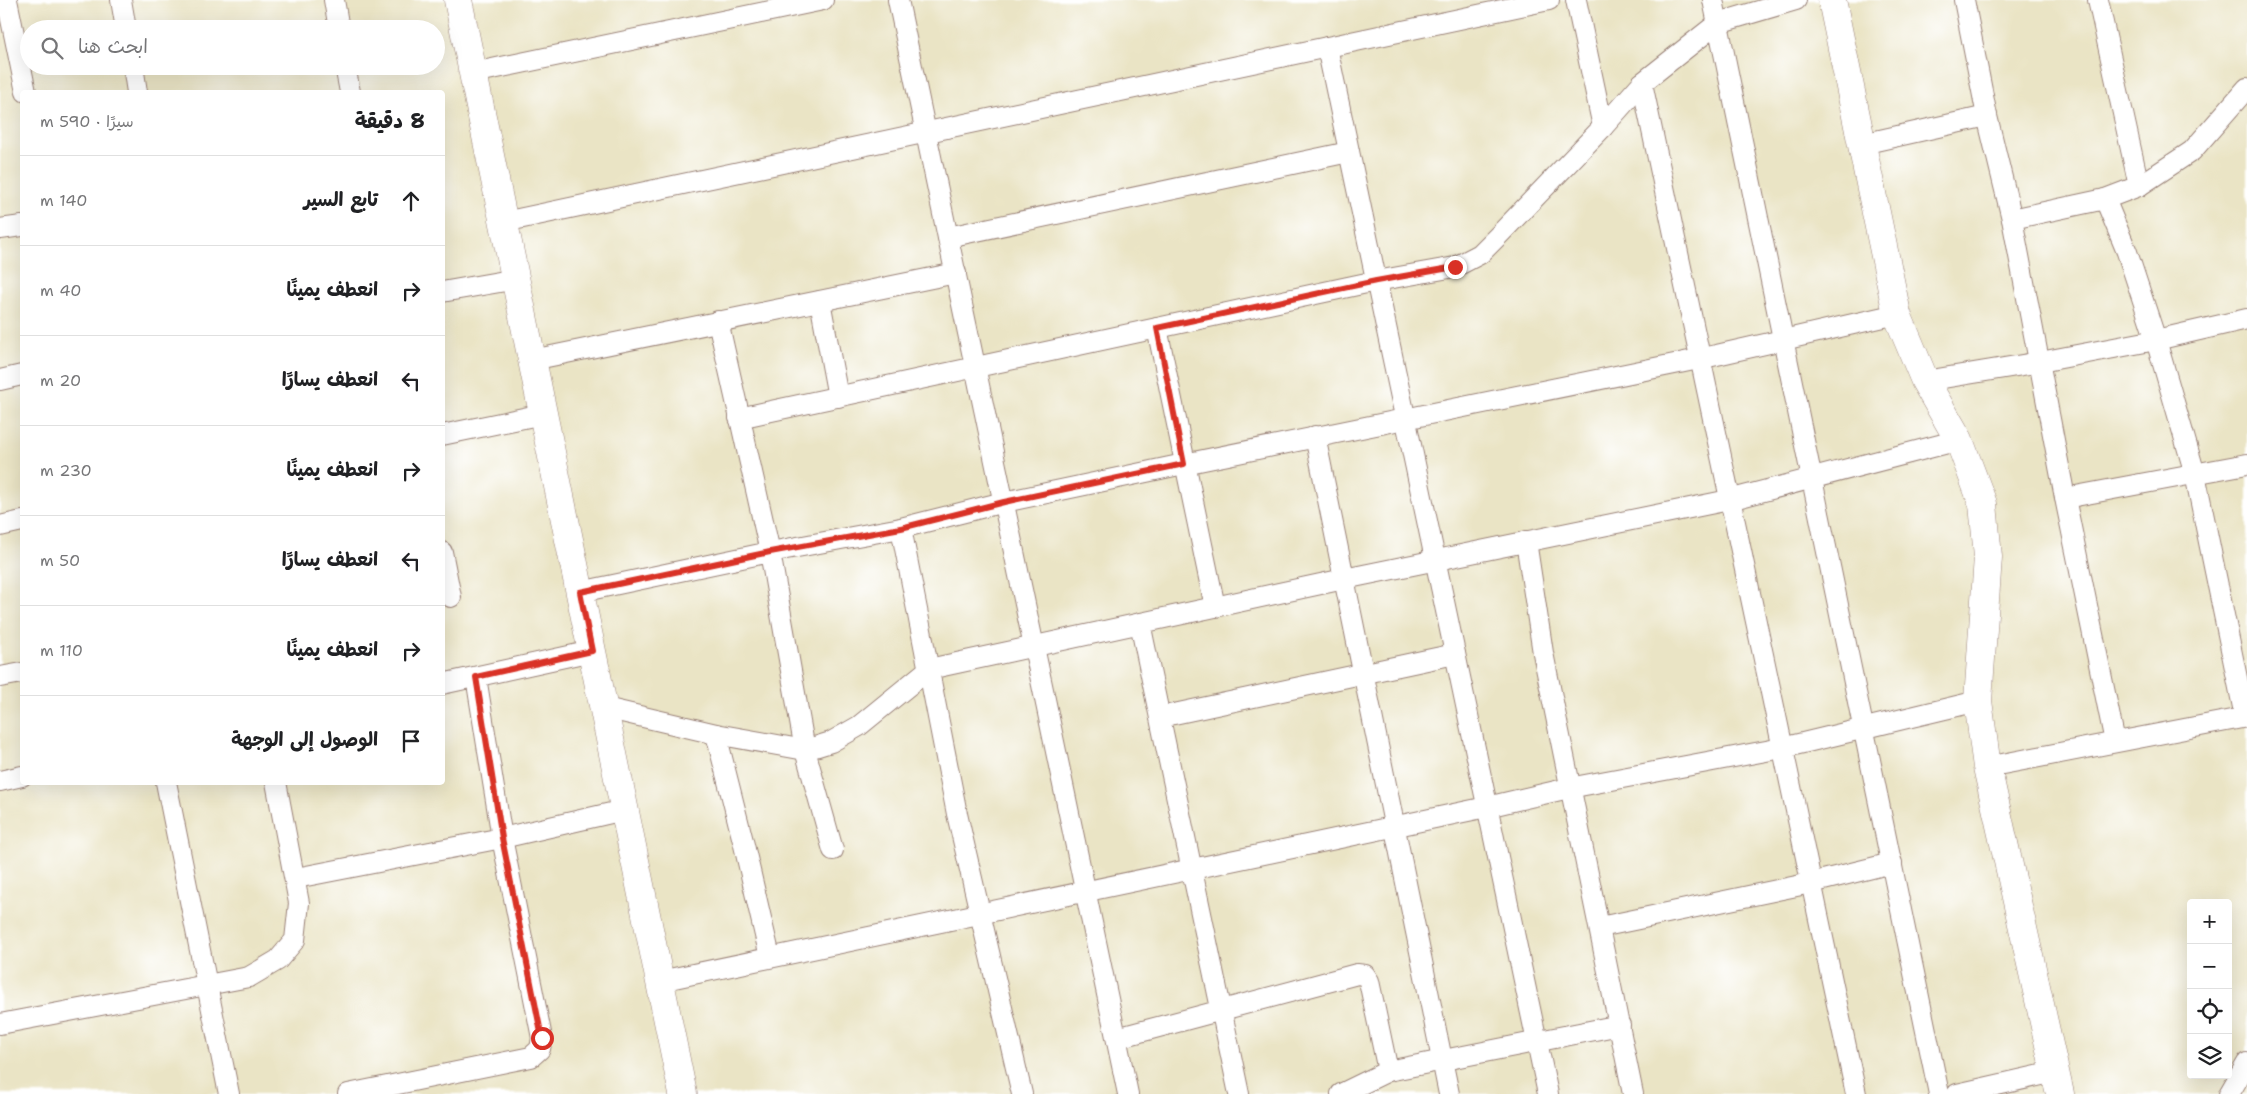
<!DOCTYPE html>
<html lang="ar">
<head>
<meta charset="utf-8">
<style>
	:root { --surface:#fff; --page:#f6f6f6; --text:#202124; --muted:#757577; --line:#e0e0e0 }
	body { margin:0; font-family:"Shantell Sans","Playpen Sans Arabic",sans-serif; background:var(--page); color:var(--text); direction:rtl }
	.controls { position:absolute; right:15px; bottom:15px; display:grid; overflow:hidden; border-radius:5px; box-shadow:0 5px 20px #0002 }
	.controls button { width:45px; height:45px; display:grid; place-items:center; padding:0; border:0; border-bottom:1px solid var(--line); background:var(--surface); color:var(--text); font:25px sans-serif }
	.stop { position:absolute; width:15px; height:15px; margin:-11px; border:4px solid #d93025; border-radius:50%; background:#fff }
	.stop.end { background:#d93025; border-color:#fff; box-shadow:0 1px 5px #0008 }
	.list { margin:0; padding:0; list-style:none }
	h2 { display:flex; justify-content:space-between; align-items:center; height:65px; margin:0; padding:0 20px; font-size:21px }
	h2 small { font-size:16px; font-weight:400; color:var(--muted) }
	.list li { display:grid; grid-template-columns:32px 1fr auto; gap:15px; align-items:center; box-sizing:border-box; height:90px; padding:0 20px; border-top:1px solid var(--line) }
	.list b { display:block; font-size:19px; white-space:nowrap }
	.list em { font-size:16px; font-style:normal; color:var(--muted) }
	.icon { flex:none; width:28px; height:28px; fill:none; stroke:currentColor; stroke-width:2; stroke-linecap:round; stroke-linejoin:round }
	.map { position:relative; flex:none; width:2247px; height:1094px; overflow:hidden; direction:ltr }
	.search { position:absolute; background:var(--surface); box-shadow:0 5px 20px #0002; left:20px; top:20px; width:425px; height:55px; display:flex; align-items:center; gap:12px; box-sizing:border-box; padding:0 18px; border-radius:28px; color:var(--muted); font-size:19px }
	.panel { position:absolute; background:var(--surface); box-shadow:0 5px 20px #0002; left:20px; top:90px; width:425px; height:695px; border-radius:5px; direction:rtl }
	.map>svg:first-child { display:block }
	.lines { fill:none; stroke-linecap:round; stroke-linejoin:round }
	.street-casing { stroke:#9a8278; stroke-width:22 }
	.secondary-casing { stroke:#9a8278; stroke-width:29 }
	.street { stroke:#fff; stroke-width:20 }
	.secondary { stroke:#fff; stroke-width:28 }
	.route { stroke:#d93025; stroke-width:6 }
</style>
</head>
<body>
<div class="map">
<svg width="2247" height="1094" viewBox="0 0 2247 1094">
	<rect width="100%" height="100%" fill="#fff"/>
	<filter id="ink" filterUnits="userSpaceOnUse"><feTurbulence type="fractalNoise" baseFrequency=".02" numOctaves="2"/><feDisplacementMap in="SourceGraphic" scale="10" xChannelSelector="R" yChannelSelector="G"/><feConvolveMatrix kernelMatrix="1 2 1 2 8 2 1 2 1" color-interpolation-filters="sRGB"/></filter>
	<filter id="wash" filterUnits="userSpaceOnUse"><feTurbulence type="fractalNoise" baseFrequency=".0096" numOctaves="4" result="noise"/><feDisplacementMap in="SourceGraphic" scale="20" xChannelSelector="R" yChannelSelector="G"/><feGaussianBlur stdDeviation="1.12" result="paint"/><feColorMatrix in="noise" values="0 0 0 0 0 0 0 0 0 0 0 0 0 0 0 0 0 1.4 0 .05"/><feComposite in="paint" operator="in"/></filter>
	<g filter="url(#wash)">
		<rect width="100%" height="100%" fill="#eae4c5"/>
	</g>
	<g filter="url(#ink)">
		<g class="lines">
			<defs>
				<g id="street">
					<path d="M7,0L26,92"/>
					<path d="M121,0L126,29"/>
					<path d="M334,0L339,29"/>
					<path d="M898,0L1128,1094"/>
					<path d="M1576,0L1603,127"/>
					<path d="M1713,0L1939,1094"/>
					<path d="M1964,0L1987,116L2012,219L2065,498L2115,742"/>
					<path d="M2098,0L2139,186"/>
					<path d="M1327,47L1548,1094"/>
					<path d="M133,66L137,92"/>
					<path d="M345,66L350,92"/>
					<path d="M473,73L823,0"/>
					<path d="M1642,83L1856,1094"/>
					<path d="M1862,144L1987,116"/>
					<path d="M2105,199L2127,252L2156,340L2195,474L2245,717"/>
					<path d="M2012,219L2105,199L2139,186L2192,151L2247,88"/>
					<path d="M504,222L1549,0"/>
					<path d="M0,229L22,226"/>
					<path d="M948,237L1349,152"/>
					<path d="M442,292L516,279"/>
					<path d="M820,301L838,397"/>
					<path d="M718,321L770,552L805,750L833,850"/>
					<path d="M1157,328L1215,607"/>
					<path d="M532,360L956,273"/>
					<path d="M0,380L22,375"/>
					<path d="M1925,381L2040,362L2156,340L2247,319"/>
					<path d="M739,418L1376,281L1455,267L1480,254L1497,237L1603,127L1642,83L1718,23L1796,0"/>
					<path d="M442,435L543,414"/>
					<path d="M1315,436L1449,1094"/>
					<path d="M2065,498L2247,464"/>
					<path d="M0,526L22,521"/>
					<path d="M901,528L957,814L1022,1094"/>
					<path d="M1526,541L1543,653L1633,1094"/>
					<path d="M442,552L451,597"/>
					<path d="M580,592L770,552L901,528L1004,502L1184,464L1699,359L1897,314"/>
					<path d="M1140,623L1239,1094"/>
					<path d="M0,677L22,673"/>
					<path d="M442,684L592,651"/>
					<path d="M605,708L716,734L805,750L831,742L859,726L929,669L1344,579L1729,500L1959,440"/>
					<path d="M1160,717L1455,654"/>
					<path d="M716,734L744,845L770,957"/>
					<path d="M1987,767L2247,717"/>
					<path d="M0,781L22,776"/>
					<path d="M166,782L229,1094"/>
					<path d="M296,878L502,838L624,810"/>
					<path d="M1600,927L1811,883L1892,863"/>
					<path d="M660,981L1487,807L1569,788L1782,748L1978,701"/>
					<path d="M0,1024L249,977L278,960L295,940L299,903L276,782"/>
					<path d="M1117,1038L1357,974L1365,975L1369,981L1388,1071"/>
					<path d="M348,1094L531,1057L540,1049L542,1038L502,838L476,677"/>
					<path d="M1341,1094L1388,1071L1620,1025"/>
					<path d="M1957,1094L2055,1072"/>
					<path d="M2229,1094L2247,1063"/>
				</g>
				<g id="secondary">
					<path d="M458,0L683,1094"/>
					<path d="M1832,0L1897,314L1925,381L1959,440L1983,504L1988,557L1978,701L1987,767L2060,1094"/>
				</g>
			</defs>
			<use href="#street" class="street-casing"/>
			<use href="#secondary" class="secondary-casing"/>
			<use href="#street" class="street"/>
			<use href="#secondary" class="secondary"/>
		</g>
	</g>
	<g class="lines" filter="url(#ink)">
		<path class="route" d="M542,1038L502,838L476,677L592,651L580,592L770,552L901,528L1004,502L1184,464L1157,328L1376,281L1455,267"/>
	</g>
</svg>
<div class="controls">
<button>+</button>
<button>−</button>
<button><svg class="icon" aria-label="locate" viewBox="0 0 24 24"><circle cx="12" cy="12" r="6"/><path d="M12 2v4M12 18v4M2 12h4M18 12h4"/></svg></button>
<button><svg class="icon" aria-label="layers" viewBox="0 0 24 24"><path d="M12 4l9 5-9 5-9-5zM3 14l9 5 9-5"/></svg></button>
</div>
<div class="stop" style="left:542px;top:1038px"></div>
<div class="stop end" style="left:1455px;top:267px"></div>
<div class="search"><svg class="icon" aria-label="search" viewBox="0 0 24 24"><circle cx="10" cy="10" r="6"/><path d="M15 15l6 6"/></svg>ابحث هنا</div>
<section class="panel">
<h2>8 دقيقة<small>سيرًا · 590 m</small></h2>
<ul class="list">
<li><svg class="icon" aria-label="ahead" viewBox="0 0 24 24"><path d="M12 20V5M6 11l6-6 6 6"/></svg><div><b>تابع السير</b></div><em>140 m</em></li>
<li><svg class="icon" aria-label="right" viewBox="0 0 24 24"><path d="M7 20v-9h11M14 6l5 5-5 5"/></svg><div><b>انعطف يمينًا</b></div><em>40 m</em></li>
<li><svg class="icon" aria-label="left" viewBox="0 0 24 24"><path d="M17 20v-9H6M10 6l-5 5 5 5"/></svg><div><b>انعطف يسارًا</b></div><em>20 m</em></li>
<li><svg class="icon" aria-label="right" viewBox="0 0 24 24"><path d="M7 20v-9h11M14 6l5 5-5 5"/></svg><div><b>انعطف يمينًا</b></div><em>230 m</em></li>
<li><svg class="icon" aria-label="left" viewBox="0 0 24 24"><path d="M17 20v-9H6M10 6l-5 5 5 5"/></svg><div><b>انعطف يسارًا</b></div><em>50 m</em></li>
<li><svg class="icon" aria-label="right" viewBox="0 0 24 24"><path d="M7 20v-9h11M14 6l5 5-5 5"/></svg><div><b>انعطف يمينًا</b></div><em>110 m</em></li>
<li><svg class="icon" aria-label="arrive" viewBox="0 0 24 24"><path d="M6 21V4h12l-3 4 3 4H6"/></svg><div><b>الوصول إلى الوجهة</b></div></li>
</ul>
</section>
</div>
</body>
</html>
